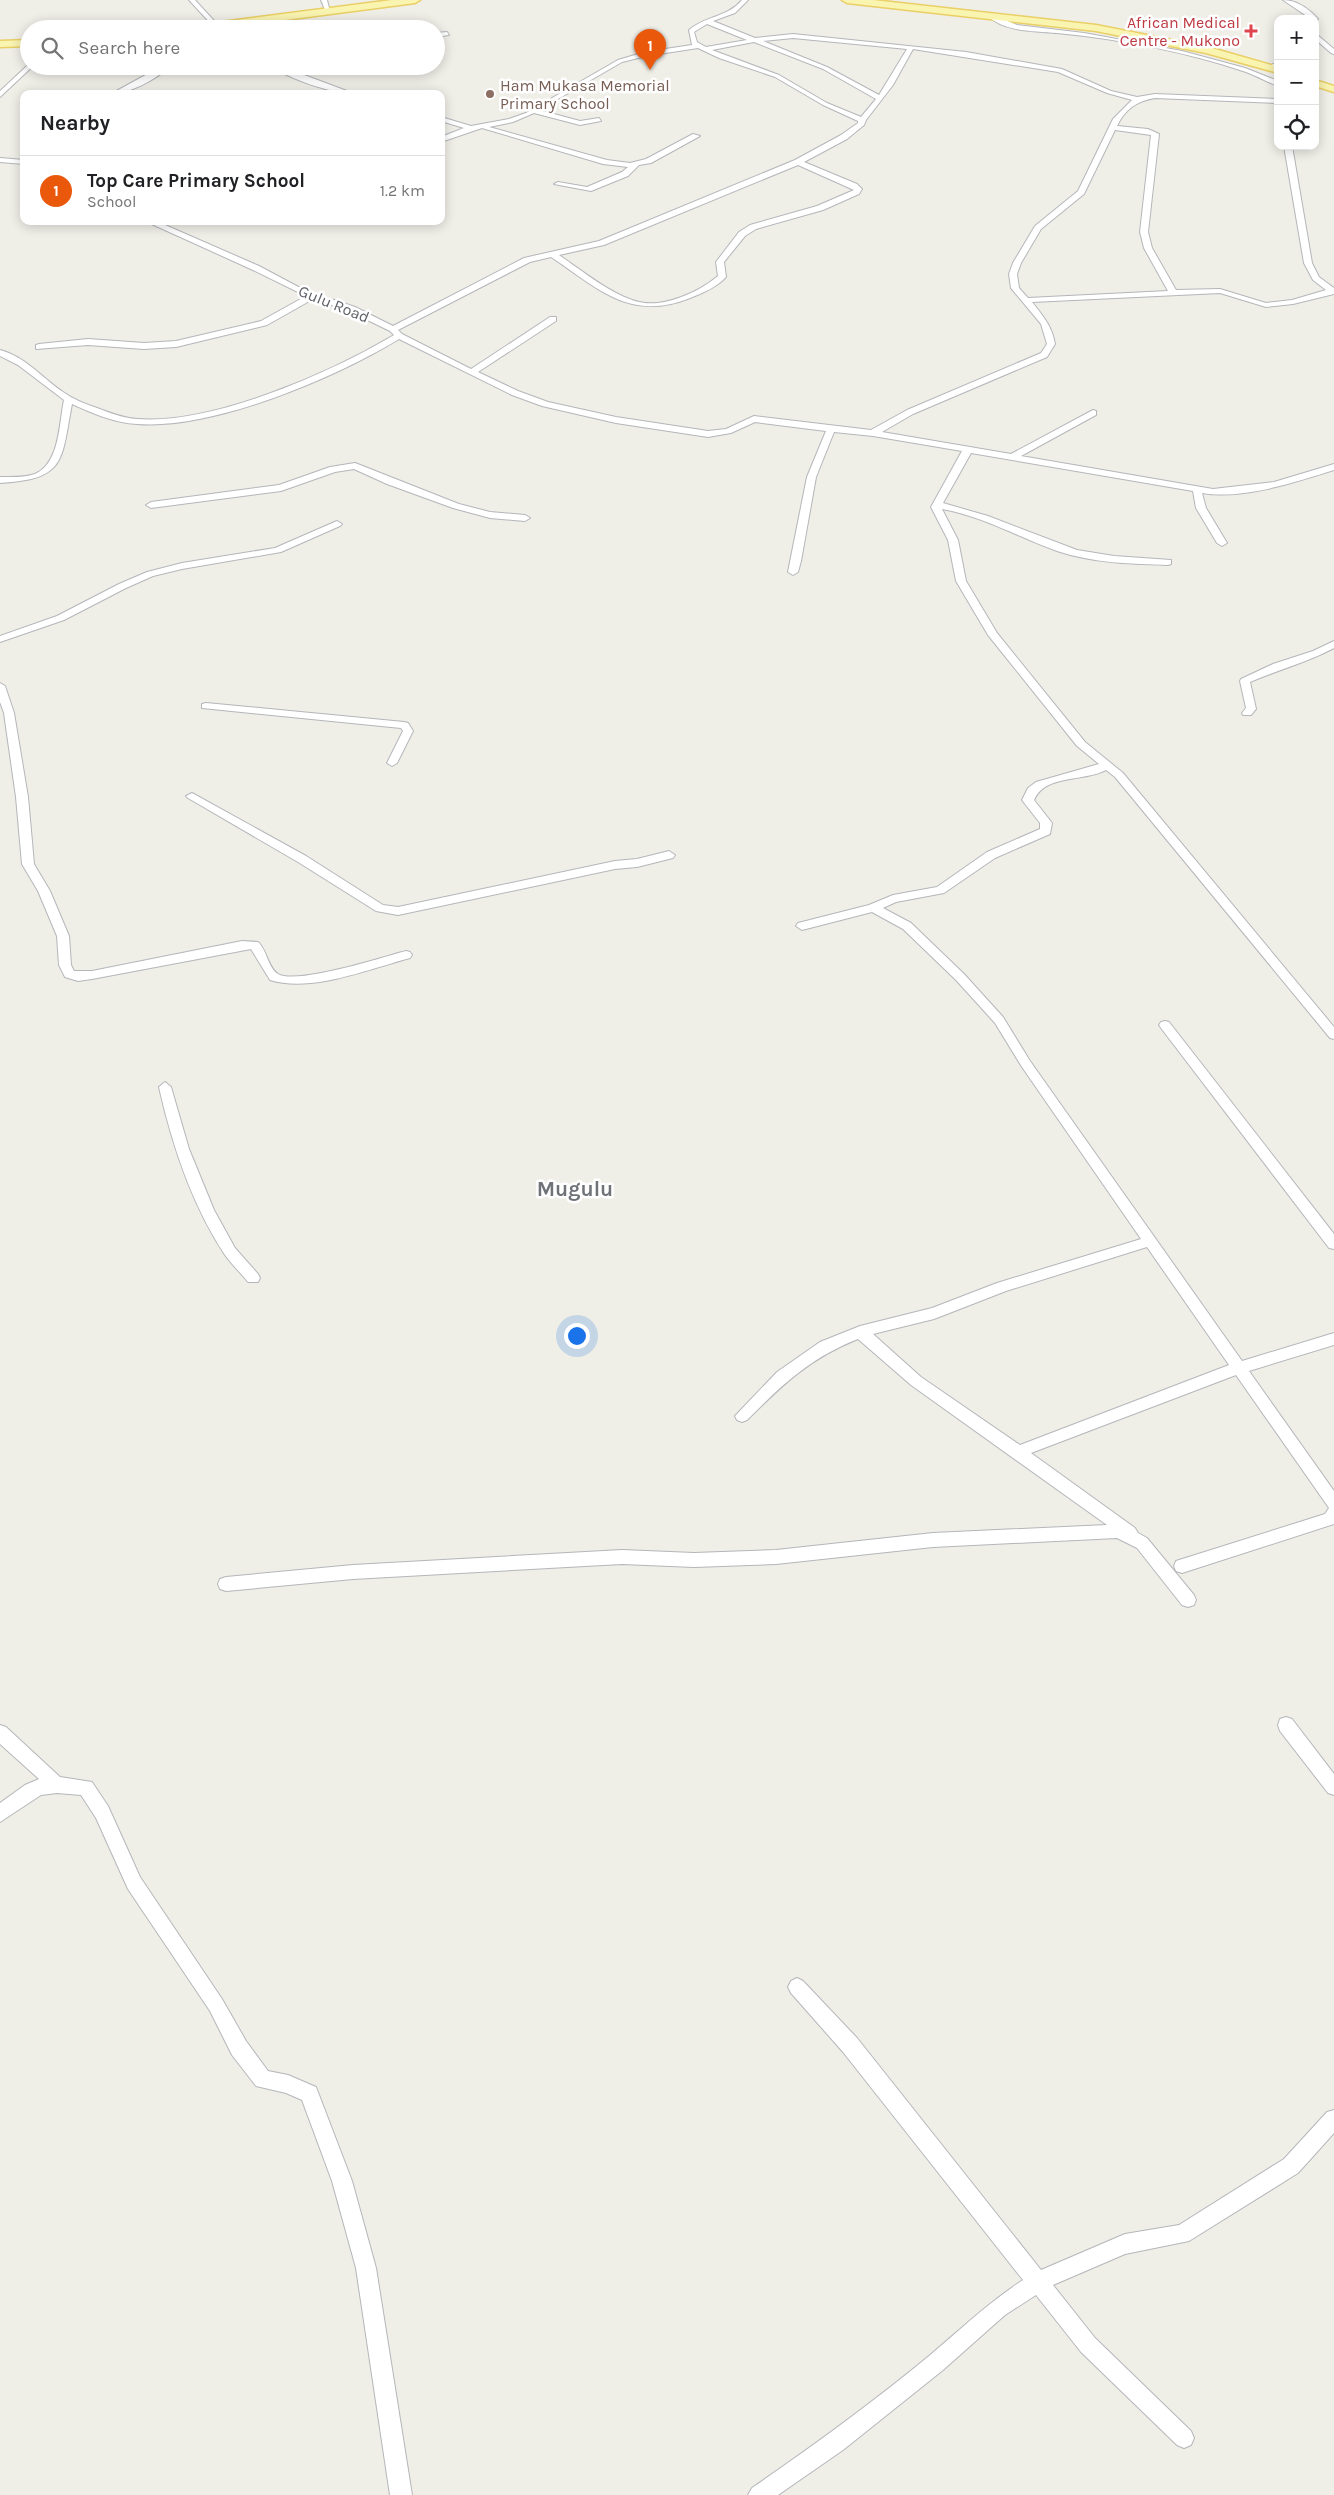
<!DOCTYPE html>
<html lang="en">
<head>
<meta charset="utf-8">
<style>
	:root { --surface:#fff; --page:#f6f6f6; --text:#202124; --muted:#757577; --line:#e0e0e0; --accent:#ea580c }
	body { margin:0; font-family:Karla,sans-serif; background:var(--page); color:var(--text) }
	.controls { position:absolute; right:15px; top:15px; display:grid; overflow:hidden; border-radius:10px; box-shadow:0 2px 12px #0003 }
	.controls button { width:45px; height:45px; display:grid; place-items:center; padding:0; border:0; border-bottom:1px solid var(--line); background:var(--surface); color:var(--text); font:25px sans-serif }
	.you { position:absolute; left:576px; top:1335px; width:18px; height:18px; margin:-12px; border:4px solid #fff; border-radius:50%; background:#1a73e8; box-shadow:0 0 0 8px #1a73e833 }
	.badge { display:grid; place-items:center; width:32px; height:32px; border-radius:50%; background:var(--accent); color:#fff; font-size:16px; font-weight:700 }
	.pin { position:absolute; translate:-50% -41px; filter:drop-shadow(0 1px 2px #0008) }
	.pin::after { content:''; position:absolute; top:26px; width:18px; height:15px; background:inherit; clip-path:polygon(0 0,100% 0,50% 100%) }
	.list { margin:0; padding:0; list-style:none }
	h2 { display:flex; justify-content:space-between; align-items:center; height:65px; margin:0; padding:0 20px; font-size:21px }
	h2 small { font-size:16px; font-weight:400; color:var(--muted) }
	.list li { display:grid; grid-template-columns:32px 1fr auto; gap:15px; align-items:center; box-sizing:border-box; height:70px; padding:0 20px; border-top:1px solid var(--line) }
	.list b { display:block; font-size:19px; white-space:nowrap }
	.list p { margin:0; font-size:16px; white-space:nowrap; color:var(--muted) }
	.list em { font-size:16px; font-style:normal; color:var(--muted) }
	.icon { flex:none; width:28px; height:28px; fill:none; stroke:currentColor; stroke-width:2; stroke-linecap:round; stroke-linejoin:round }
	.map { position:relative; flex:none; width:1334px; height:2495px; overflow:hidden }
	.search { position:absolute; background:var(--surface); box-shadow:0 2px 12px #0003; left:20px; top:20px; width:425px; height:55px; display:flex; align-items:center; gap:12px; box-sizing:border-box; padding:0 18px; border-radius:28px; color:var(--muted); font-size:19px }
	.panel { position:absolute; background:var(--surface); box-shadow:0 2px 12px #0003; left:20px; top:90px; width:425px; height:135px; border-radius:10px }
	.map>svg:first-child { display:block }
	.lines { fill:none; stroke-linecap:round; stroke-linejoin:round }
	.street-casing { stroke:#b4b6ba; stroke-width:2 }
	.primary-casing { stroke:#e9cf66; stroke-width:3 }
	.street { fill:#fff; fill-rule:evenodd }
	.primary { fill:#faf4b1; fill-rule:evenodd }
	.health-dot { fill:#e0444e; stroke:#fff; stroke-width:2 }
	.education-dot { fill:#8d6e63; stroke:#fff; stroke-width:2 }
	.labels { text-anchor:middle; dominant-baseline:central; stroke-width:5; stroke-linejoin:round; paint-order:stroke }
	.far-health-label { font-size:16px; fill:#be3a42; stroke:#fff; text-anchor:end }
	.far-education-label { font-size:16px; fill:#785e54; stroke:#fff; text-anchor:start }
	.far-street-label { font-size:16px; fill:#5e6166; stroke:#fff }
	.quarter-label { font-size:21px; font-weight:bold; fill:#6f7378; stroke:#fff }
</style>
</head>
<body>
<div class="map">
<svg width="1334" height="2495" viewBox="0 0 1334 2495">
	<rect width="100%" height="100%" fill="#efeee7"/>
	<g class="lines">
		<defs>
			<g id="street">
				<path d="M189,0H195L217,24V26H213Z"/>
				<path d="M321,0H327L330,12H326Z"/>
				<path d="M742,0H748L735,13L713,21L755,38L793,34L966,52L1062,69L1111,91L1137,97L1155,94L1278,99V103L1155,98C1137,101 1125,109 1117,126L1148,129L1159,134L1148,232L1152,248L1176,290L1220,289L1266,303L1292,300L1326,290L1313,280L1304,263L1284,146H1292L1312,263L1319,277L1334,288V294L1293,304L1266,307L1220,293L1032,302C1043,316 1052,326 1055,344L1047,357L913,414L882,432L1011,454L1093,410L1096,411V415L1021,456L1213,489L1274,482L1334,464V470C1296,482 1242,500 1202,493L1206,508L1227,543L1222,546L1217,543L1196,508L1193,491L971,453L943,503L988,516L1077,550L1114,556L1171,560V564L1168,565C1131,564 1093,563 1057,551C1018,537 982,516 942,509L958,540L966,581L997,633L1085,742L1123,773L1334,1027V1039L1330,1038L1115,777L1106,770C1084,782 1045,774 1034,800L1052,823L1050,834L995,858L944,893L896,902L883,908L911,923L964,974L1003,1017L1030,1061L1242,1361L1334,1333V1345L1249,1371L1334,1491V1524L1182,1573L1176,1571L1174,1566L1176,1561L1325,1514L1329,1508L1236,1375L1031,1453L1135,1528L1138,1533L1147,1538L1194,1595L1196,1600L1194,1605L1188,1607L1182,1605L1137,1548L1117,1538L933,1547L776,1564L694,1567L622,1564L353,1579L226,1591L220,1589L218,1584L220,1579L226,1577L353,1565L622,1550L694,1553L776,1550L933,1533L1107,1525L911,1385L858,1339C810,1358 783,1384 747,1420L742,1422L737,1420L735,1416L777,1372L820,1342L860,1326L932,1308L997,1283L1141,1239L1022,1067L995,1023L956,980L903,929L872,912L802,930L796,926L798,923L869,905L893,895L937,887L987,852L1040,829V823L1022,800L1028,788L1036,782L1099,764L1077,746L988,635L956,581L948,540L931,507L962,451L873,436L834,432L816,477L801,561L798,572L793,575L788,572L807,477L826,431L755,422L731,433L708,437L616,423L542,406L512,395L399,339C335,378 213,430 137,424C114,423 92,413 72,404C61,462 66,479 0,483V477C11,477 24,478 35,474C60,463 59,423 64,400L18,365L0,356V350C26,357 41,377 63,392C73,399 85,404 97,408C110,413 123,418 137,419C212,425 330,373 394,335L390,331L349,311L313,299L267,325L176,347L144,349L88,345L36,349V345L39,344L88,339L144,343L176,341L261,321L306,296L253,270L145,221H156L259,266L304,290L355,307L393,326L524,258L599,241L795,160L841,135L858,123V121L823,105L775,77L719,58L698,48L646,56L622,62L539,110L580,121L599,118L601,121L580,125L534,113L513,122L489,127L607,160L630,163L646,159L693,134L700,136L651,163L639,165L628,176L591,191L554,184L558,182L587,187L622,172L628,167L603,164L482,128L441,142V137L464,128L441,121V117L471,126L509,119L526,113L618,60L645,52L692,45L689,30C705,16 728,17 742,0ZM707,24L747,40L706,47L697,42L694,32ZM793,38L907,49L879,95L827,67L763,41ZM754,42L823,69L876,99L861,117L827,103L779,75L712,50ZM913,49L1058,72L1107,93L1132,100L1113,119L1078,191L1035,226L1013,263L1009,274L1011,288L1041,324L1047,344L1041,353L907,410L871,430L754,416L726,429L708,431L616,417L548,402L518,391L478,372L556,321V317H550L471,369L402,334L398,330L530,262L551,257C599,289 630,322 690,298C703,293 717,287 726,277L724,262L745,236L756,229L823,210L859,194L862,189L857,184L804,162L847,139L864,125L866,120L893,85ZM1115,130L1151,135L1140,232L1144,248L1168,291L1028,298L1019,288L1017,274L1021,263L1041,229L1084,194ZM798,165L854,190L817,206L750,225L739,232L716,262L718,276C699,292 664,308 639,302C613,296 581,270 559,255L604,245ZM1147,1247L1229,1365L1020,1445L921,1377L873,1334L934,1319L1006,1291Z"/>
				<path d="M1283,0C1297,0 1309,9 1318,19L1315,21V19H1311Z"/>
				<path d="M991,14L1017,25L1084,33L1182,51L1245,68L1278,81V86C1267,82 1257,76 1246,72C1187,52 1119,39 1057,33C1034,31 1005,32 988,16Z"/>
				<path d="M447,32L449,35L436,37V33Z"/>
				<path d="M1315,33L1334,49V54L1331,53L1315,39Z"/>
				<path d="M1278,62V66L1268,70L1265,68Z"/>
				<path d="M29,64V66H33L0,97V91Z"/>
				<path d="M162,66H170C157,79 129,94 111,94Z"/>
				<path d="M271,66H280L355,94C333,94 289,79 271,66Z"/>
				<path d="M0,158L24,160V164L0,162Z"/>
				<path d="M355,463L459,504L490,512L525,515L530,518L525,521L490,518L453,508L387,484L354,469L335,472L281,491L151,508L146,505L151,502L279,485L330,467Z"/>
				<path d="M337,521L342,524L340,526L281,552L182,569L153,576L126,588L64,620L0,642V636L57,616L119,584L147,572L182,563L275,548Z"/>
				<path d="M1334,641V648C1308,662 1278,670 1250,682L1256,709L1251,715H1243L1242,713L1246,708L1240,681L1241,679L1273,664L1313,651Z"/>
				<path d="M0,683L5,686L14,713L28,797L34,864L50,891L69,936L71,965L74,971H92L242,941L258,942C267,950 268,968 278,974C297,985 383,957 406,951L410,952L412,955L410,958C369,969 311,993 270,980L251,949L92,979L78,981L65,977L59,965L57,936L38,891L22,864L16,797L4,713L0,702Z"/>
				<path d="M206,703L404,722L408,723L413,731L397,763L392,766L387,763L403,731L401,728L202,708V704Z"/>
				<path d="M192,793L306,856L383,905L398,907L615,861L637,859L669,851L675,855L673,858L637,867L615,869L398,915L376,911L298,862L188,798L186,796Z"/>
				<path d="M1165,1021L1169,1022L1334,1234V1249L1329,1248L1161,1028L1159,1025L1161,1022Z"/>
				<path d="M165,1082L171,1087L189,1149L214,1210L235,1248L258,1274L260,1278L258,1282H248C241,1273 232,1265 225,1255C192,1205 172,1145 159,1087Z"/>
				<path d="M1286,1717L1292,1719L1334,1774V1795L1328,1793L1280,1731L1278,1725L1280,1719Z"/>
				<path d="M0,1725L6,1727L60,1777L92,1782L108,1806L140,1877L222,1999L246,2041L268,2071L288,2075L316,2087L352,2181L376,2268L412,2495H390L356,2268L332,2181L302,2100L286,2093L256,2086L232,2055L210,2011L128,1889L96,1818L81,1795L57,1793L41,1795L0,1822V1803L25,1785L39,1779L0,1744Z"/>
				<path d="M797,1978L803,1981L857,2038L1041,2270L1125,2234L1179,2225L1284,2159L1327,2112L1334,2110V2133L1298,2173L1189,2241L1125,2254L1053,2285L1095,2338L1191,2431L1194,2438L1191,2445L1184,2448L1177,2445L1081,2352L1036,2295L1005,2315L943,2370L843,2450L778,2495H748L752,2488C813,2446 872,2403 929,2356C961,2329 988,2303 1023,2280L843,2052L791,1993L788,1987L791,1981Z"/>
			</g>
			<g id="primary">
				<path d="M392,0H420L415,3L215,29H185L190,26Z"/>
				<path d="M842,0H873L1096,25L1208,47L1278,67V73L1206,53L1096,31L847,3Z"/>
				<path d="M29,40V46L0,47V41Z"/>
				<path d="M1315,80L1334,86V92L1315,86Z"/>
			</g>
		</defs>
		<use href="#street" class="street-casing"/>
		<use href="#primary" class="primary-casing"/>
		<use href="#street" class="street"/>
		<use href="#primary" class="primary"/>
	</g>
	<path class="health-dot" d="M1248.5 23.5h5v5h5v5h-5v5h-5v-5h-5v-5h5z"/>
	<circle class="education-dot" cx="490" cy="94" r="5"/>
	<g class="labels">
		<g class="far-health-label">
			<text x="1240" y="22">African Medical<tspan x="1240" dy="18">Centre - Mukono</tspan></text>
		</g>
		<g class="far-education-label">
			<text x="500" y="85">Ham Mukasa Memorial<tspan x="500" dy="18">Primary School</tspan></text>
		</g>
		<g class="far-street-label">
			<text transform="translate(334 304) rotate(22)">Gulu Road</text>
		</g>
		<g class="quarter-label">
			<text x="575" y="1189">Mugulu</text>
		</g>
	</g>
</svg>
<div class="controls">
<button>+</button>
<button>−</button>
<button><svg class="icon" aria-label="locate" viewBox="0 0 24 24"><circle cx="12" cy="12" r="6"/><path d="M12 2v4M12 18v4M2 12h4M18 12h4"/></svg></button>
</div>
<div class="you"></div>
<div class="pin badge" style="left:650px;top:70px">1</div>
<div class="search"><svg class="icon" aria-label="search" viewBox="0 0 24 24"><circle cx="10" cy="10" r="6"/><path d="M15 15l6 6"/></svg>Search here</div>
<section class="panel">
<h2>Nearby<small></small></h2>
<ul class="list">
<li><span class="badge">1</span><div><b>Top Care Primary School</b><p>School</p></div><em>1.2 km</em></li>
</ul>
</section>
</div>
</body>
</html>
